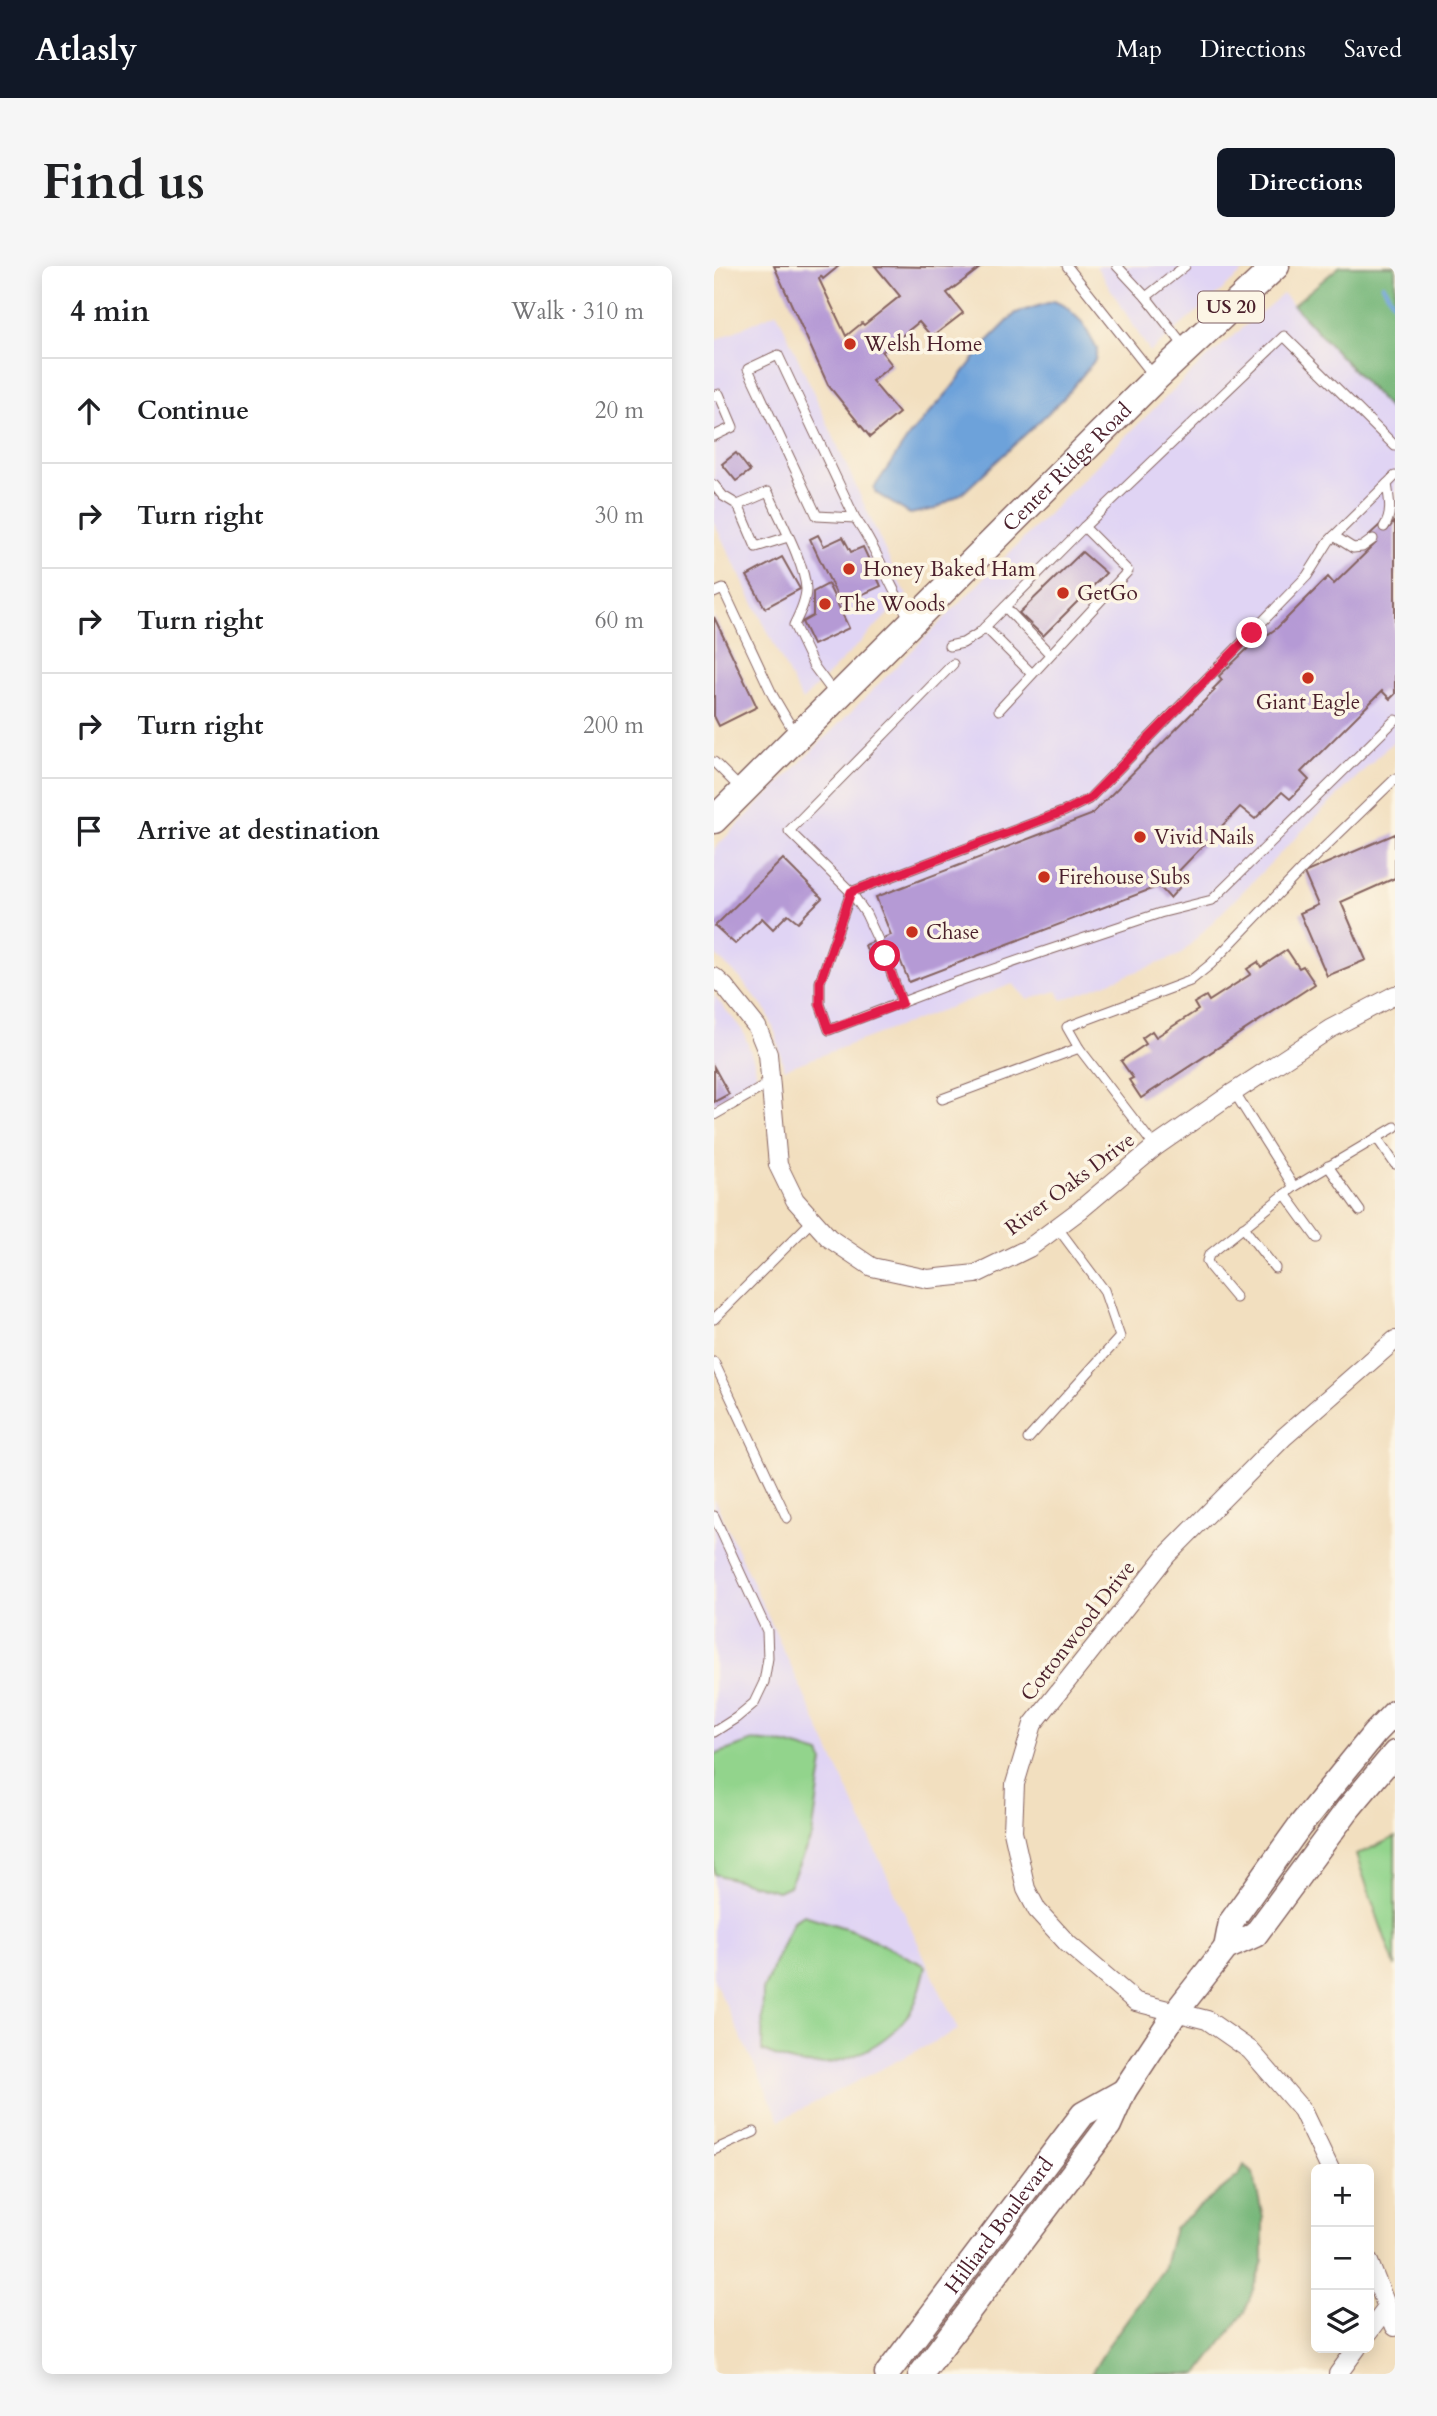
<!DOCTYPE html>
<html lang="en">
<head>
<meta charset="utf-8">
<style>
	:root { --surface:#fff; --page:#f6f6f6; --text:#202124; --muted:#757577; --line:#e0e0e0; --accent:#111827 }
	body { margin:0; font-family:Cardo,serif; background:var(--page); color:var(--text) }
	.controls { position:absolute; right:21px; bottom:21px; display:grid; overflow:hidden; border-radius:10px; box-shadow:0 4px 18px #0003 }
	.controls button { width:63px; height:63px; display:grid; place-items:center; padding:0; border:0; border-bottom:2px solid var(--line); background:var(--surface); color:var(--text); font:35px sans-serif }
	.stop { position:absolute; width:21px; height:21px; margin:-16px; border:5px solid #e11d48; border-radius:50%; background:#fff }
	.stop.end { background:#e11d48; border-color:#fff; box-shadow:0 2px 7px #0008 }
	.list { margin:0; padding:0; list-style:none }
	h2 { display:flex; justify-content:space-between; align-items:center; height:91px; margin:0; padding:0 28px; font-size:30px }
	h2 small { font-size:23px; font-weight:400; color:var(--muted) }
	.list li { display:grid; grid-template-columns:46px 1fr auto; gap:21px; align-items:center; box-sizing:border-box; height:105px; padding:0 28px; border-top:2px solid var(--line) }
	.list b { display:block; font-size:26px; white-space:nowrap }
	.list em { font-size:23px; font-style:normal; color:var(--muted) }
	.icon { flex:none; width:38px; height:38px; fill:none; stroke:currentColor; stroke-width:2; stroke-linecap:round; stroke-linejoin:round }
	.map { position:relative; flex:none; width:681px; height:2108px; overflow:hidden; border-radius:10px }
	header { display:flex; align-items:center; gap:42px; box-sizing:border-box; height:98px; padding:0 35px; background:var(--accent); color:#fff }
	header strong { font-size:33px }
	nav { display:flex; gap:38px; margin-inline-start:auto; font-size:24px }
	.intro { display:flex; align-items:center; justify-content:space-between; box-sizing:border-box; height:168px; padding:0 42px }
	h1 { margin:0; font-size:49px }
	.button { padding:18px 32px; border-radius:10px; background:var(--accent); color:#fff; font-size:24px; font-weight:700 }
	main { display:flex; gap:42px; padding:0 42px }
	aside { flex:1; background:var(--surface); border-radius:10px; box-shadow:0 4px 18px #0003 }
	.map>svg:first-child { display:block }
	.built { fill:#e0d4f4 }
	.green { fill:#92d48c; stroke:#6e7a5c; stroke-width:2 }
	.forest { fill:#75b678; stroke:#606a52; stroke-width:2 }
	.water { fill:#6da2da; stroke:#5c6082; stroke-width:2 }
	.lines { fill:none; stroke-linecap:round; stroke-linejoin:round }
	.stream { stroke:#6da2da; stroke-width:4.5 }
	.building { fill:#b59ad5 }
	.lane-casing { stroke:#85625f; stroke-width:11 }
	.street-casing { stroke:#85625f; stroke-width:20 }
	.secondary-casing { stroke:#85625f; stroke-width:27 }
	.primary-casing { stroke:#85625f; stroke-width:29 }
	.lane { stroke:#fff; stroke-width:9 }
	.street { stroke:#fff; stroke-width:18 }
	.secondary { stroke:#fff; stroke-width:24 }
	.primary { stroke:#fff; stroke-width:26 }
	.route { stroke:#e11d48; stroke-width:9 }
	.poi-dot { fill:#c8321e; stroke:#fcf5e5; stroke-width:2.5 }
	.labels { text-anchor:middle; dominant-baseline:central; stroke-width:7; stroke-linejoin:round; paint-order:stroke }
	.shield { fill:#fcf5e5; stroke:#7f5f63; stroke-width:2 }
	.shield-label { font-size:19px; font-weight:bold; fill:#4a1f2b }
	.poi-label { font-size:21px; fill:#4a1f2b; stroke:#fcf5e5; text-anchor:start }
	.street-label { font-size:21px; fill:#4a1f2b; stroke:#fcf5e5 }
</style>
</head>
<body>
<header>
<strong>Atlasly</strong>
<nav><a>Map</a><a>Directions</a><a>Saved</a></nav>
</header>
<div class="intro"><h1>Find us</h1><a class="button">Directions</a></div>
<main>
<aside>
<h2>4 min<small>Walk · 310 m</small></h2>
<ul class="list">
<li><svg class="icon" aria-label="ahead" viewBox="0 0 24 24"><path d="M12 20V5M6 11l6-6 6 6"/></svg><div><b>Continue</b></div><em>20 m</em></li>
<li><svg class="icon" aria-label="right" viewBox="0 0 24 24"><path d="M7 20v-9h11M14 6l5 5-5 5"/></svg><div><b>Turn right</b></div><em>30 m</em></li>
<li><svg class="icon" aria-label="right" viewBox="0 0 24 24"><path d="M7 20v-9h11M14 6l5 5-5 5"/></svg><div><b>Turn right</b></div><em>60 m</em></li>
<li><svg class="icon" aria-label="right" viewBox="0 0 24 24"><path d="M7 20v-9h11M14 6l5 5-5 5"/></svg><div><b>Turn right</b></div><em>200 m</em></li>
<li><svg class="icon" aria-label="arrive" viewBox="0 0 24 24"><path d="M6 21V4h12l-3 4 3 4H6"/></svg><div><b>Arrive at destination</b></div></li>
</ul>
</aside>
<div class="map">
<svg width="681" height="2108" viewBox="0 0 681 2108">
	<rect width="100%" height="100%" fill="#fcf5e5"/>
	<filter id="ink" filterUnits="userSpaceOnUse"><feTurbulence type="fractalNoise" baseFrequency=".0143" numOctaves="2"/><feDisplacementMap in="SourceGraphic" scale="14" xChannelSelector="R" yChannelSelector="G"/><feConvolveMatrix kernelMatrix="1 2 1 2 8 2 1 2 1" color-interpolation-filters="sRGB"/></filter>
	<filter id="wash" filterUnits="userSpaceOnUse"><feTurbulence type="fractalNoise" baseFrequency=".00686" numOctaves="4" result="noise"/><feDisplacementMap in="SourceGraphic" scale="28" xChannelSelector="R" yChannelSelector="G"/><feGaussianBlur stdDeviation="1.57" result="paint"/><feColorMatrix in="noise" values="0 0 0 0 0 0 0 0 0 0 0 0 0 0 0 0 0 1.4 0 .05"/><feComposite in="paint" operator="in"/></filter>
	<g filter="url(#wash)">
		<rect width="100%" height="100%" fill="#f2dfbf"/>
		<g class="built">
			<path d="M382,0H536L436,86Z"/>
			<path d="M569,28L681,149V474L608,545L466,689L348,734L343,725L313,733L299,718L70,803L62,769L53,746L25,711L0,688V583L407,175L486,98Z"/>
			<path d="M63,46L188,322L193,329L88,435L0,257V75Z"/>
			<path d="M0,729L29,765L41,798L43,814L0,840Z"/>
			<path d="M0,1233L244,1764L66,1854L0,1714Z"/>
		</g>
		<g class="green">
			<path d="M39,1475L72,1478L106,1488L109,1495L98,1570L75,1620L64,1625L0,1608V1489Z"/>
			<path d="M681,1571V1701L642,1589Z"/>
			<path d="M90,1649L141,1665L212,1700C208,1716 204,1737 193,1750C168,1783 119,1806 78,1796C68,1793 58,1789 48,1785L49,1724L79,1655Z"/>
		</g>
		<g class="forest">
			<path d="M626,0H681V149L579,39Z"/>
			<path d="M530,1899L539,1907L549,1951V1995L531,2046L484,2108H377L396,2077L449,2004L460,1962L525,1909Z"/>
		</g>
		<path class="water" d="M340,35L351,40L368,56L383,83L381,94L349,133L250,226L221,243L196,248L162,227L160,222L195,170L235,125L274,75L302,47Z"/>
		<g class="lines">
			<path class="stream" d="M669,19L681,39"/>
		</g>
		<g id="blocks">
			<g class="building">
				<path d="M60,0H125L109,13L107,10L105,13L132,70L148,57L150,59L186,30L161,0L266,2L233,27L249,47L218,71L205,56L168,86L178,99L158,115L185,147L156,171L114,119Z"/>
				<path d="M22,187L36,205L22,215L8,198Z"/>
				<path d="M681,255V428L676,433L668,425L587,506L595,514L576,533L568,526L541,553L526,541L458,612L466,621L456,632L445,620L195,716L183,686L157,696L151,679L177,669L162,631L377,549L501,424L499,423L508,414L505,410L550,367L553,369L563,362L614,311L620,318L662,277L655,269L667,258L673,264Z"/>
				<path d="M104,269L110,280L129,271L137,286L149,281L167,320L127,338L96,273Z"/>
				<path d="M368,286L392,307L329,370L305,347Z"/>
				<path d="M68,291L86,323L51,342L33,310Z"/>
				<path d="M114,318L135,362L99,379L88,356L99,350V326Z"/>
				<path d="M0,351L43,441L5,460L0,450Z"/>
				<path d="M681,568V612L627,636L652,694L613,710L586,647L604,639L590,607Z"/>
				<path d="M69,593L108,632L84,656L74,648L59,663L48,652L21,678L1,660Z"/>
				<path d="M573,684L585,702L589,700L601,718L427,832L415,814L419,812L407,795L432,778L428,772L438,765L442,771L484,744L480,737L492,730L495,735L537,708L533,703L544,696L547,701Z"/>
				<path d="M0,801L15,828L0,836Z"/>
			</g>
		</g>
	</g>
	<g filter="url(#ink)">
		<use href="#blocks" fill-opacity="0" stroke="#85625f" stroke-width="2"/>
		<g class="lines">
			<defs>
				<g id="lane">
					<path d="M353,0L440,110"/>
					<path d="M403,0L432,31"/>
					<path d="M471,81L432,31L471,0"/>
					<path d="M0,130L5,128L19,161L0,170"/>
					<path d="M0,219L9,230L24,239"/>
					<path d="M141,252L103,250L34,103L64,89L141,252C164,283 175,322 197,354"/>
					<path d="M670,261C679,248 675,232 673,218"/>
					<path d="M620,270L639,282L648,281L659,273"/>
					<path d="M74,271L42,281L24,239L54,226C65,251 91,298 92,323C92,335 85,349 80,359L99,399L122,430"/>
					<path d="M0,327L9,323L59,430L82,469"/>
					<path d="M291,341L336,388"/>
					<path d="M271,361L318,408"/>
					<path d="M235,380L249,377L265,367L370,261L570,70L681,180"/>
					<path d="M239,398L75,565L137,626L351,545L375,533L593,310L615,275L681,210"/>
					<path d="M285,444L414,305L370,261"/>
					<path d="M0,496L26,522"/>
					<path d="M137,626L106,716V738L115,764L228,721L326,687L446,647L498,634L681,454"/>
					<path d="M137,626L152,648L164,674"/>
					<path d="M171,690L188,737"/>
					<path d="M520,826L580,921L681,861"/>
					<path d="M228,833L365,782"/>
					<path d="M0,849L56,817"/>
					<path d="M663,872L681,898"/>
					<path d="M441,881L365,782L353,761L476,715L497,698L588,603L681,513"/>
					<path d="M614,900L646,945"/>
					<path d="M571,928L603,972"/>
					<path d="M529,961L561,1002"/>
					<path d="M522,1032L496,1001L493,995L495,989L580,921"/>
					<path d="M0,1053L99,954"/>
					<path d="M0,1096L73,1252"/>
					<path d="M314,1173L406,1071L390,1024L343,961"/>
					<path d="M0,1250L53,1365L54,1392L50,1416L40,1437L22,1452L0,1466"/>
					<path d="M0,1884L40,1866"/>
				</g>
				<g id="street">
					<path d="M0,711L11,721L43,761L54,788L64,899L81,934L115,972L158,1001L214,1013L262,1008L315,982L366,944L441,881L520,826L616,763L681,729"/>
					<path d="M616,1903L588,1844L536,1784L493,1754L422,1736L354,1678L323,1644L312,1623L299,1565L301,1518L319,1458L453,1289L570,1171L681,1074"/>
					<path d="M655,1996L681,2061"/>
					<path d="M655,2066L673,2042"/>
					<path d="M624,2108L643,2082"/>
				</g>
				<g id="secondary">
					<path d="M512,1682L517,1656L585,1561L660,1468L681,1446"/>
					<path id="s1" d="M173,2108L369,1848L410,1825"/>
					<path d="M207,2108L395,1859L410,1825L462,1746L512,1682L541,1669L634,1543L681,1487"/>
				</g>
				<g id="primary">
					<path id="s2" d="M0,554L442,112L562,0"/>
				</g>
			</defs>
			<use href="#lane" class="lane-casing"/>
			<use href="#street" class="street-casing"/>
			<use href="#secondary" class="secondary-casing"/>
			<use href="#primary" class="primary-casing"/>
			<use href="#lane" class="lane"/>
			<use href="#street" class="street"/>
			<use href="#secondary" class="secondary"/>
			<use href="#primary" class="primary"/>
		</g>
	</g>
	<g class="lines" filter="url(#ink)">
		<path class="route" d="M171,690L188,737L115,764L106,738V716L137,626L351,545L375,533L538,367"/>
	</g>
	<g class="poi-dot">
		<circle cx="136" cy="78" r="7"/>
		<circle cx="135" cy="303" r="7"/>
		<circle cx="349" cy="327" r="7"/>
		<circle cx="111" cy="338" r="7"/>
		<circle cx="594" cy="412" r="7"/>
		<circle cx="426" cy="571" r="7"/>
		<circle cx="330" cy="611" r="7"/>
		<circle cx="198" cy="666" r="7"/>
	</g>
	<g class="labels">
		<rect class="shield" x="484" y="25.5" width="66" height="31" rx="5"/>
		<g class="shield-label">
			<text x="517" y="41">US 20</text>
		</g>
		<g class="poi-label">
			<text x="150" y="78">Welsh Home</text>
			<text x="149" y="303">Honey Baked Ham</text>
			<text x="363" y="327">GetGo</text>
			<text x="125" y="338">The Woods</text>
			<text x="594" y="436" text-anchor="middle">Giant Eagle</text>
			<text x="440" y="571">Vivid Nails</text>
			<text x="344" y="611">Firehouse Subs</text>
			<text x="212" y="666">Chase</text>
		</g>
		<g class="street-label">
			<text stroke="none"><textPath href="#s2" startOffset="499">Center Ridge Road</textPath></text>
			<text transform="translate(356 918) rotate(-37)">River Oaks Drive</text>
			<text transform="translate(364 1365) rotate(-52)">Cottonwood Drive</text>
			<text stroke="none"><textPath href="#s1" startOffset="186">Hilliard Boulevard</textPath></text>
		</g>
	</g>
</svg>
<div class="controls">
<button>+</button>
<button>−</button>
<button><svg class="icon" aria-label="layers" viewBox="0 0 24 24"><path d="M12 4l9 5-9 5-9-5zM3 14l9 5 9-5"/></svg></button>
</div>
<div class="stop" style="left:171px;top:690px"></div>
<div class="stop end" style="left:538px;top:367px"></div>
</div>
</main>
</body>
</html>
